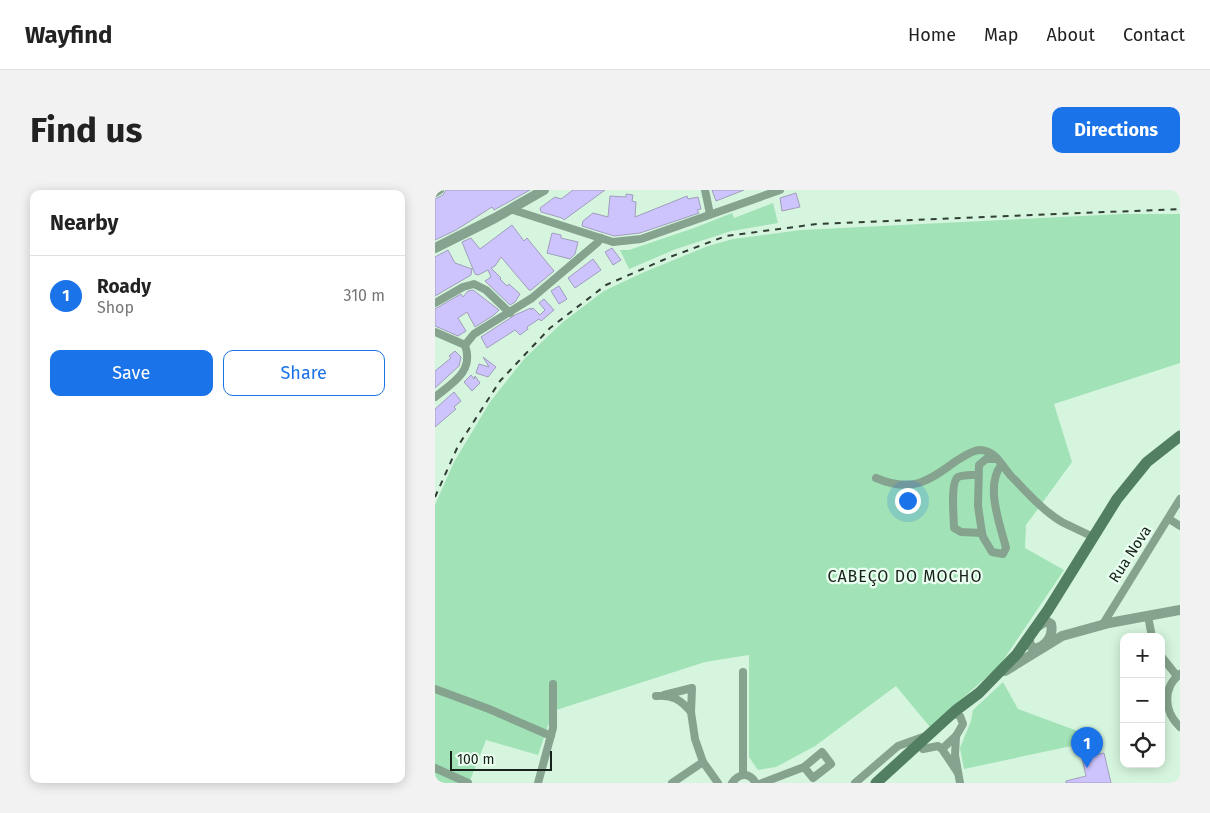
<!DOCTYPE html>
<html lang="en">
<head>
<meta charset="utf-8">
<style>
	:root { --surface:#fff; --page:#f2f2f2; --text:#222; --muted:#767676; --line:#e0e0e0; --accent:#1a73e8 }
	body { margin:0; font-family:"Fira Sans",sans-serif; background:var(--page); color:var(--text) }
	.controls { position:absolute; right:15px; bottom:15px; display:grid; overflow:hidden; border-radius:10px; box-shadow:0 2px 12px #0003 }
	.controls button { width:45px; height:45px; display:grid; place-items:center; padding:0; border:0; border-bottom:1px solid var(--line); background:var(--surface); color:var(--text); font:25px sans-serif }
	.scale { position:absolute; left:15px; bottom:12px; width:102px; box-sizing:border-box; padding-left:5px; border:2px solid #17221a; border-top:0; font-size:14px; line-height:18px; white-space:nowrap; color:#17221a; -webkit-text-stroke:4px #ebfff1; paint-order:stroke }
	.you { position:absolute; left:472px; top:310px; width:18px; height:18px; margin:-12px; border:4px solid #fff; border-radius:50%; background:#1a73e8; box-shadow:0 0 0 8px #1a73e833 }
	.badge { display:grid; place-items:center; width:32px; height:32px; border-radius:50%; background:var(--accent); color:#fff; font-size:16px; font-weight:700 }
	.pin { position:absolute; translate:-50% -41px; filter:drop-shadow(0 1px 2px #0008) }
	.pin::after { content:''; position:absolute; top:26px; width:18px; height:15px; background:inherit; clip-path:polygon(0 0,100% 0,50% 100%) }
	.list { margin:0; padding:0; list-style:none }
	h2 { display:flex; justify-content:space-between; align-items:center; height:65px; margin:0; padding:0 20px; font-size:21px }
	h2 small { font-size:16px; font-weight:400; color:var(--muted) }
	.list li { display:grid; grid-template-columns:32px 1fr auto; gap:15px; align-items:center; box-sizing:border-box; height:80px; padding:0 20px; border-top:1px solid var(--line) }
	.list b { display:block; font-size:19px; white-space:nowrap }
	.list p { margin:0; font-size:16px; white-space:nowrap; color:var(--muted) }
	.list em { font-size:16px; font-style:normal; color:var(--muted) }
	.actions { display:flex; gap:10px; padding:15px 20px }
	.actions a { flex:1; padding:11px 0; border:1px solid var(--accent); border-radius:10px; text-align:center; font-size:18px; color:var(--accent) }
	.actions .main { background:var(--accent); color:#fff }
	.icon { flex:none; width:28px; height:28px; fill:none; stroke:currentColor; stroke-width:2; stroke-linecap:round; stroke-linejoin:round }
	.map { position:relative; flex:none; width:745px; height:593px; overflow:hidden; border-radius:10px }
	header { display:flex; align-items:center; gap:30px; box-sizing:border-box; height:70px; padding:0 25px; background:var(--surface); border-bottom:1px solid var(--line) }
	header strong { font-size:24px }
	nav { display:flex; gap:28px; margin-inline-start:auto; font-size:18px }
	.intro { display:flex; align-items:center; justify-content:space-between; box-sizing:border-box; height:120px; padding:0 30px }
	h1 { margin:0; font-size:35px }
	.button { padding:12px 22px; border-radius:10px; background:var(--accent); color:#fff; font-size:18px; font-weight:700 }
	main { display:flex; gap:30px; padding:0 30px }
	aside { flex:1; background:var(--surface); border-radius:10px; box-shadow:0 2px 12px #0003 }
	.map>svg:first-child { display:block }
	.green { fill:#a1e2b7 }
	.building { fill:#cdc4fd; stroke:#a19dbc }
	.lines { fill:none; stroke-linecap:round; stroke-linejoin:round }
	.minor { stroke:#85a38e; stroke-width:8 }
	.tertiary { stroke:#85a38e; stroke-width:10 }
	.secondary { stroke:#527f61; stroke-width:11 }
	.rail { stroke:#303e34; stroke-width:2; stroke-dasharray:6 6; stroke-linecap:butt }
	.labels { text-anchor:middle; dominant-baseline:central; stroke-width:4.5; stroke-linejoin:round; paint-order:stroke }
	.street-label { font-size:15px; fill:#17221a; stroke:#ebfff1 }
	.neighbourhood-label { font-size:16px; letter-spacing:1px; fill:#17221a; stroke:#ebfff1 }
</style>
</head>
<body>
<header>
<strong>Wayfind</strong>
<nav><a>Home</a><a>Map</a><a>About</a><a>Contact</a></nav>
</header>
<div class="intro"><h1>Find us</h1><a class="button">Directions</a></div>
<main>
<aside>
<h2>Nearby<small></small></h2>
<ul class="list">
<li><span class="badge">1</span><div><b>Roady</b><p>Shop</p></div><em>310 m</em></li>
</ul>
<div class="actions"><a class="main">Save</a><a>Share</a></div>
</aside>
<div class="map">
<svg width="745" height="593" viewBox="0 0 745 593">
	<rect width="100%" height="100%" fill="#d5f5de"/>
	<g class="green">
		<path d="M338,13L343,33L296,41L241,59L194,79L185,60H194L259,38L297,23L299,28Z"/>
		<path d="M688,24H745V173L619,214L637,272L591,335L590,358L629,380L565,475L495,537L461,496L380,556L341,577L323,580L314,567V465L270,472L118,521L103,565L51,550L34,593H0V315L19,272L55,212L90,168L128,132L169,101L207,83L273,56L298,49L366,40Z"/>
		<path d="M568,492L583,519L656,546L641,555L529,579L525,558L536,531L538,520Z"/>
	</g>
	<g class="building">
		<path d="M11,0H95L59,20L57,17L21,40L0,50V9L8,5Z"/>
		<path d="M138,0H170L129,30L127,28L106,22L105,18L120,7L126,9Z"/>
		<path d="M277,0H309L281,11Z"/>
		<path d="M361,3L365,17L347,21L345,8Z"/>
		<path d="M191,4L198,5L197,11L201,12L200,27L252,6L253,9L263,7L266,19L262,20L264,23L205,43L179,46L147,36L148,31L158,23L173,27L175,6L191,7Z"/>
		<path d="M77,35L89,51L92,48L119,81L96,100H94L66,67L60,76L56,78L66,88L65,89L72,96L74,94L85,104L80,112L75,115L50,91L56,87L53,80L43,85L40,84L27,52L36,48L45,59Z"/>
		<path d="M117,43L126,45V48L143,52L140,64L135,69L112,63Z"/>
		<path d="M177,58L186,70L178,75L170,62Z"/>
		<path d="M13,60L20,73L37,79L36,85L0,106V67Z"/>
		<path d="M158,69L166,80L140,98L133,88Z"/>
		<path d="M124,96L132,109L124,114L116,101Z"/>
		<path d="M38,100L64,120L59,125L40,137L32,122L23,128L31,141L23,146L0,136V119L26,104L28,107L33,101Z"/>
		<path d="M109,109L119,120L106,131L104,129L92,137L93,139L85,145L80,140L52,158L46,147L80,125L96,118V120L98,118L105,125L110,120L104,113Z"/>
		<path d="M20,161L26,167L24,176L0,198V181L16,168L14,166Z"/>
		<path d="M48,167L61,177L53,187L41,183L44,174L54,177Z"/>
		<path d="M36,185L39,189L40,186L45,193L37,201L29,192Z"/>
		<path d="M19,202L26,211L19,217L21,219L0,237V219Z"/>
		<path d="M669,563L676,593H631V591L651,586L647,568Z"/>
	</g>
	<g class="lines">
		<g class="minor">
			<path d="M270,0L275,24"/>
			<path d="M0,3L5,0"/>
			<path d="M75,19L178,52L206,49L345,0"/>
			<path d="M0,113L28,97L39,94L51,100L75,123"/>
			<path d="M0,142L30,155C39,181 19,192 0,207"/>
			<path d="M30,155L39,144L97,108L162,53L166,48"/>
			<path d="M562,269H551L544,275L543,316L547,343L548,347L557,362L568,364L571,358C565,334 550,297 566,275"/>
			<path d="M543,285C537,285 529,284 523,287C515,292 519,328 519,338L526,342L547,343"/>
			<path d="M441,288C476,303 493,292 521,271C528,267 537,260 545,260C560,260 567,276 576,286C591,301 608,321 627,332C637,337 648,342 658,347"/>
			<path d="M734,329L745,336"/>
			<path d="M713,426L717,447"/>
			<path d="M668,434L745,309"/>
			<path d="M726,466L742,486"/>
			<path d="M745,484C727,498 729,522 745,537"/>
			<path d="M0,499L54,519L116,546"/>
			<path d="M221,506C237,504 246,510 256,522L257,498L229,505"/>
			<path d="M256,522L260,549L268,572"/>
			<path d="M521,546L520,565L525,593"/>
			<path d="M488,559L503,556L507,559L523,583"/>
			<path d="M507,559L521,546L528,534L525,526L517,523"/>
			<path d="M0,578L33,593"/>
			<path d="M308,585V482"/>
			<path d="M103,593L118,538V494"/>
			<path d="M237,593L268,572L283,593"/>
			<path d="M297,593C304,583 314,582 321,593"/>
			<path d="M327,593L369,577L387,562L396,574L378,588L369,577"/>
			<path d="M420,593L463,556L488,547"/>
		</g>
		<g class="tertiary">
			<path d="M0,58L60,28L109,0"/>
			<path d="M594,448C593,469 621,454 616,434L611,431L603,436"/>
			<path d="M570,481L627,446L674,433L745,420"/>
		</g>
		<path class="secondary" d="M441,593L520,521L544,503L582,464L613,420L682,309L712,272L745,246"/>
		<path class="rail" d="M0,307L23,256L65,191L115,138L171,95L235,67L291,46L382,34L745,19"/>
	</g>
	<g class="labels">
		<g class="street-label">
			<text transform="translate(695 364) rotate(-57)">Rua Nova</text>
		</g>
		<g class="neighbourhood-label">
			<text x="470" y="386">CABEÇO DO MOCHO</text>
		</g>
	</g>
</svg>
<div class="controls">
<button>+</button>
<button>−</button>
<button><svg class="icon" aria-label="locate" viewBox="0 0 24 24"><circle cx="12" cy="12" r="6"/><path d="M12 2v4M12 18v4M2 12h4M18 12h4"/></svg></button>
</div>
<div class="scale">100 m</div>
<div class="you"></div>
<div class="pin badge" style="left:652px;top:578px">1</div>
</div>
</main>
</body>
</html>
